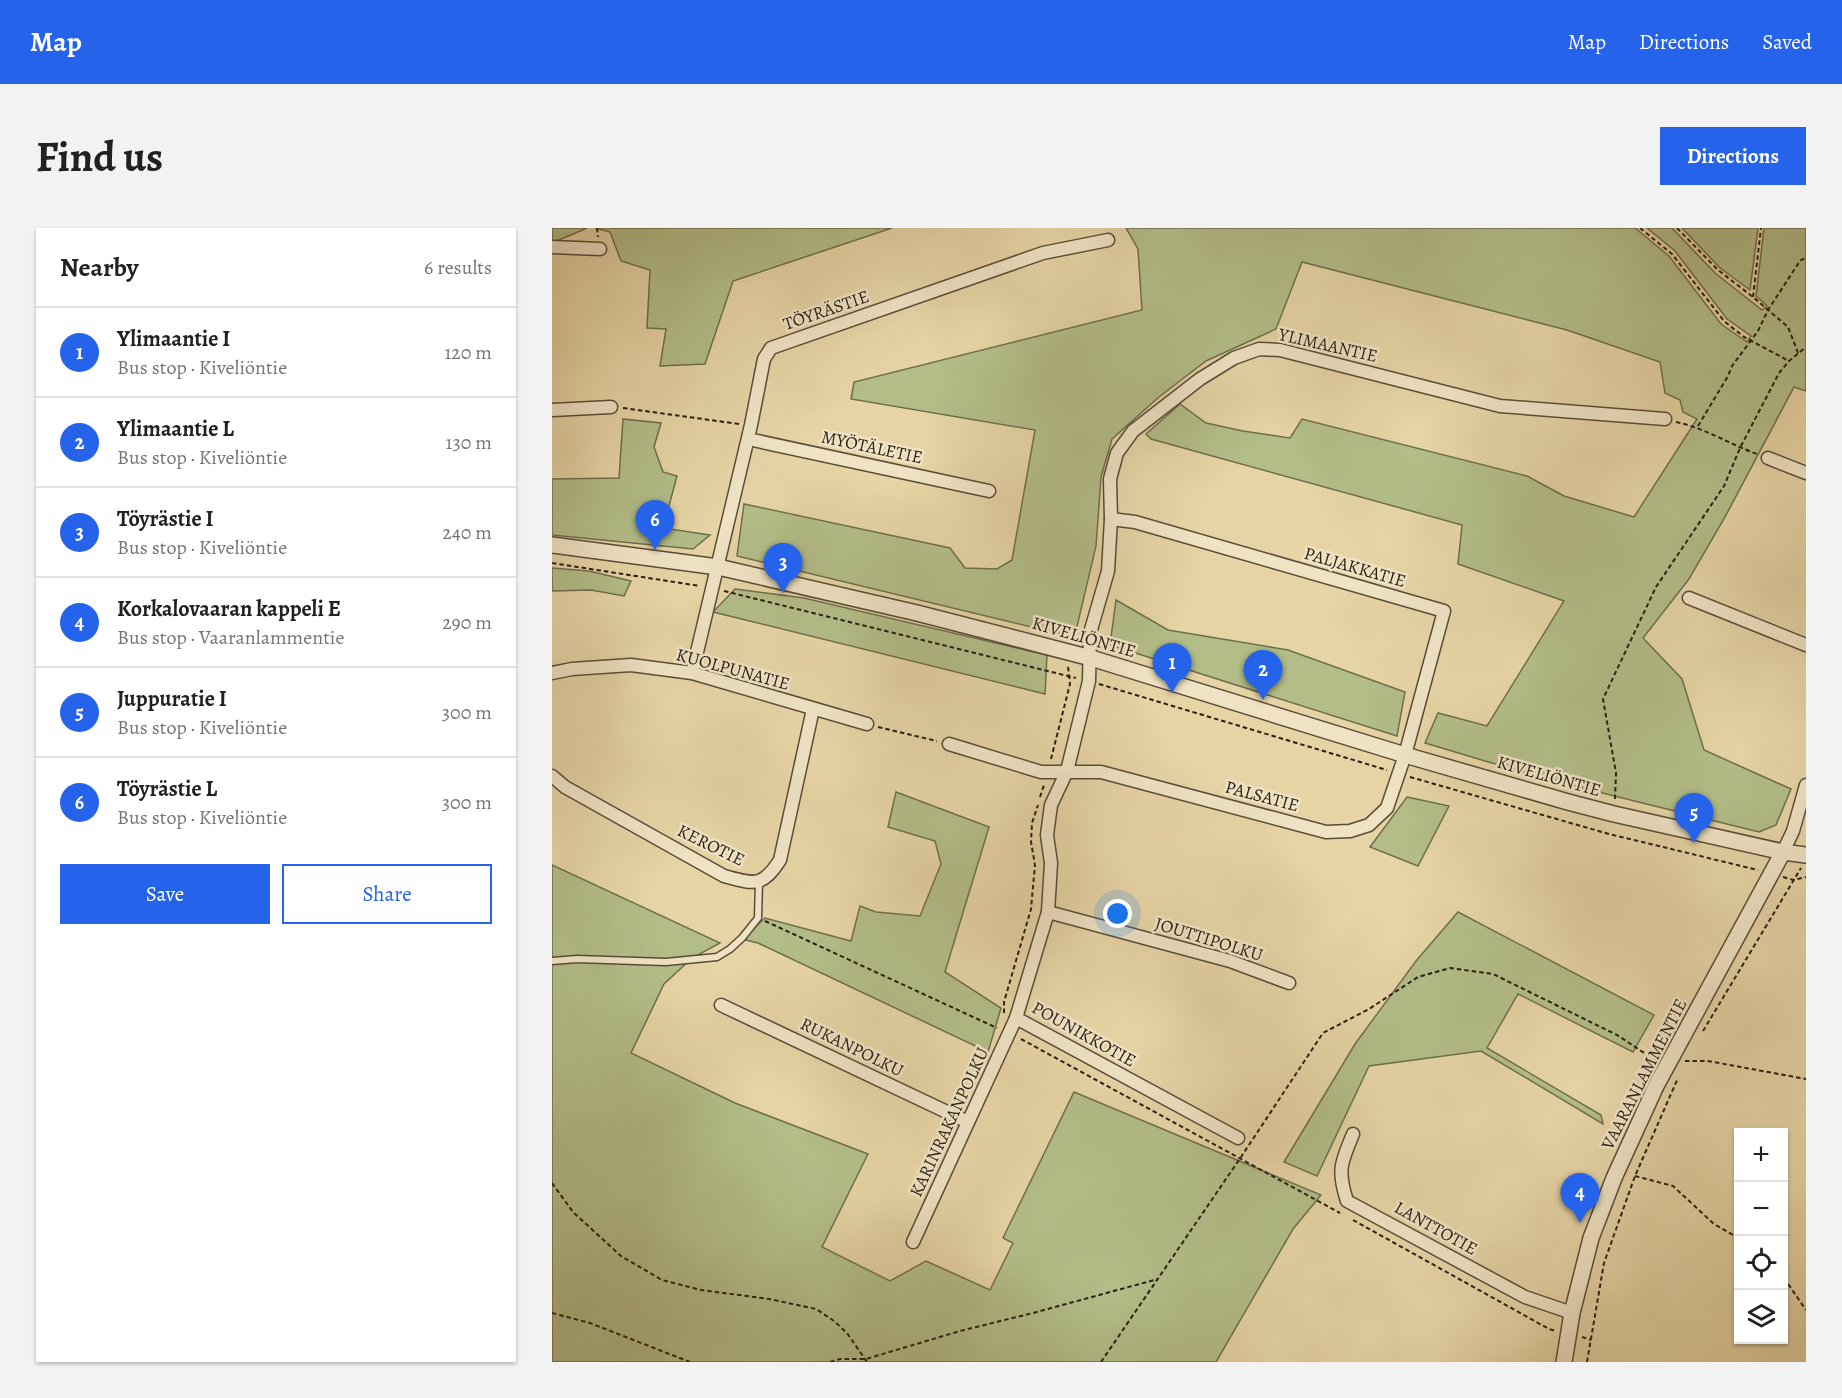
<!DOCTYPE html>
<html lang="en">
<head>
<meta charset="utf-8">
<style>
	:root { --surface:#fff; --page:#f2f2f2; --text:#202124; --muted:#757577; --line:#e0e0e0; --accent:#2563eb }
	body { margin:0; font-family:Alegreya,serif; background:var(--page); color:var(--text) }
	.controls { position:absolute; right:18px; bottom:18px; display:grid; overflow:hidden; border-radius:0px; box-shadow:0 2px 4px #0004 }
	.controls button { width:54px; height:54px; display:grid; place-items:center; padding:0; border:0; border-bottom:2px solid var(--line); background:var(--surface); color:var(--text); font:30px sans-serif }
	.you { position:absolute; left:566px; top:686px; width:21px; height:21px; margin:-15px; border:4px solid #fff; border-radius:50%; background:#1a73e8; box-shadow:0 0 0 9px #1a73e833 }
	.badge { display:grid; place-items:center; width:39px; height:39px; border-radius:50%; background:var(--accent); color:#fff; font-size:20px; font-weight:700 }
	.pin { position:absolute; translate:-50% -50px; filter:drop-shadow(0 2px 3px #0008) }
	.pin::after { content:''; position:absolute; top:32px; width:21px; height:18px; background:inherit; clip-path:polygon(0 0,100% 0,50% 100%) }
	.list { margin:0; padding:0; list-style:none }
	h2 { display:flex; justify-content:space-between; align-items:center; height:78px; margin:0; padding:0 24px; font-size:26px }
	h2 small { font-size:20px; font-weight:400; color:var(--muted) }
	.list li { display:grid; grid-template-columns:39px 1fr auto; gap:18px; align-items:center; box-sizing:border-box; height:90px; padding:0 24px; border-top:2px solid var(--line) }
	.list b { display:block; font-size:22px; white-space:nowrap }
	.list p { margin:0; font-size:20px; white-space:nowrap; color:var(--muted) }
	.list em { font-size:20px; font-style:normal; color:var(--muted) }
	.actions { display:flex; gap:12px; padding:18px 24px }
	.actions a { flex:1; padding:14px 0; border:2px solid var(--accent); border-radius:0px; text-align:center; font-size:21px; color:var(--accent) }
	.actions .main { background:var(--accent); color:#fff }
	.icon { flex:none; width:33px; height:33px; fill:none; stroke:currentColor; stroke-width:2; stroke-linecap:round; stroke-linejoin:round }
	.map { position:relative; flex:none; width:1254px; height:1134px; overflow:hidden; border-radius:0px }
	header { display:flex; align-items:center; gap:36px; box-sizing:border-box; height:84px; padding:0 30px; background:var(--accent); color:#fff }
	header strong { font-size:28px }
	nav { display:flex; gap:33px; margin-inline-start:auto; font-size:21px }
	.intro { display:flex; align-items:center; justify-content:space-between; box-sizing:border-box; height:144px; padding:0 36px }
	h1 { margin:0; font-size:42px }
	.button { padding:15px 27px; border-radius:0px; background:var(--accent); color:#fff; font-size:21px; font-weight:700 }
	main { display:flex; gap:36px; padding:0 36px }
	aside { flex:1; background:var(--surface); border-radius:0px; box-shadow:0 2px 4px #0004 }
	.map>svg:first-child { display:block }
	.green { fill:#b2bd88; stroke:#6e6e4e; stroke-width:1.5 }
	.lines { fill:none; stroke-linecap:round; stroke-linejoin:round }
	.service-casing { stroke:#594c39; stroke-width:9 }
	.minor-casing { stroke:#594c39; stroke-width:15 }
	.tertiary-casing { stroke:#594c39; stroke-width:18 }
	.path { stroke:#2a1e15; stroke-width:2; stroke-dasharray:4.5 3; stroke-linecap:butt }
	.service { stroke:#efe3c4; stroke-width:6 }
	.minor { stroke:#efe3c4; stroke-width:12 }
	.tertiary { stroke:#efe3c4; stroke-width:15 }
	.labels { text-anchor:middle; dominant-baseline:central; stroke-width:5; stroke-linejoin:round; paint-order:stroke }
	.street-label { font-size:18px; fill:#2a1e15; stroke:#efe3c4 }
</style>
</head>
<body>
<header>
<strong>Map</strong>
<nav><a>Map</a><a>Directions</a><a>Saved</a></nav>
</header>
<div class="intro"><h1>Find us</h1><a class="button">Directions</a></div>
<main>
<aside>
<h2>Nearby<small>6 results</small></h2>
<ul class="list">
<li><span class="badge">1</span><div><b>Ylimaantie I</b><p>Bus stop · Kiveliöntie</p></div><em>120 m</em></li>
<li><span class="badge">2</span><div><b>Ylimaantie L</b><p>Bus stop · Kiveliöntie</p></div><em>130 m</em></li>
<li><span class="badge">3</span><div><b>Töyrästie I</b><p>Bus stop · Kiveliöntie</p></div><em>240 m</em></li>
<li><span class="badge">4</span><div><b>Korkalovaaran kappeli E</b><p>Bus stop · Vaaranlammentie</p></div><em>290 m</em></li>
<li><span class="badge">5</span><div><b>Juppuratie I</b><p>Bus stop · Kiveliöntie</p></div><em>300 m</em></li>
<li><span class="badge">6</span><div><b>Töyrästie L</b><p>Bus stop · Kiveliöntie</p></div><em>300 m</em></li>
</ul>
<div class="actions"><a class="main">Save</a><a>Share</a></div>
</aside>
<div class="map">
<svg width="1254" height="1134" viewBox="0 0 1254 1134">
	<rect width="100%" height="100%" fill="#e6d4a5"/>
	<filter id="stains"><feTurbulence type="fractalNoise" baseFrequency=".00333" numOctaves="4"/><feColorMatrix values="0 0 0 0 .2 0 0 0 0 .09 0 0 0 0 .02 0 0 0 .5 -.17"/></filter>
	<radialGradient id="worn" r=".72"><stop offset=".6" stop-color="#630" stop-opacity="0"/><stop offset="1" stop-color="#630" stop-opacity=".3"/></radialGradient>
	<g class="green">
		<path d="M0,0H35L7,12L0,13Z"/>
		<path d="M43,0H340L181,53L153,136L108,138L114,101L95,100L98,42L69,33L58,4Z"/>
		<path d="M574,0H1083L1117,28L1169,96L1195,114L1199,108L1175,91L1123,23L1095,0H1120L1163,45L1210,82L1215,78L1204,68L1212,0H1254V163L1242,159L1173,289L1137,351L1091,410L1130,451L1152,522L1239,561L1224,597L1207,604L990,550L873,515L886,485L935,498L1012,373L906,336L910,297L599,211L594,206L628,176L654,195L691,203L738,210L750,191L975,248L1012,268L1082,289L1145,191L1131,184L1128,172L1113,165L1108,134L1015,102L750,34L724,101L654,133L607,169L560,211L549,249L544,318L523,407L504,405L185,328L192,276L398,320L413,340L445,341L460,332L483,202L299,171L302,154L590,82L586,21Z"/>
		<path d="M1130,0H1206L1198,62L1168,40Z"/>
		<path d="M71,191L109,195L102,219L111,244L125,248L111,300L158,307L141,321L0,307V251L67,250Z"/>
		<path d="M0,340L37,343L79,353L72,368L39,362L0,363Z"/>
		<path d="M183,361L252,370L495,427L493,466L161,384Z"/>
		<path d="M564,372L616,402L736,422L853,464L845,508L558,417Z"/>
		<path d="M344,564L437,599L393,744L449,780L436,824L206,715L190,711L213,690L299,713L308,678L324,684L368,688L389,636L383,613L336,599Z"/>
		<path d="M855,569L897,578L866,638L818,619Z"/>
		<path d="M0,637L168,715L140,730L112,756L79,825L183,875L316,926L270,1019L338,1053L374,1033L438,1062L461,1015L451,1010L522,864L769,967L741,1001L664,1134H0Z"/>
		<path d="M906,684L1102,787L1081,824L966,766L935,820L1049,887L1051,896L929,823L817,838L765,948L732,934L803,816L864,733Z"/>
	</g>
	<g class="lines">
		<defs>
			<path id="service" d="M0,733L25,731L114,734L165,729L178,721L190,710L206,690L207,654"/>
			<g id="minor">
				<path d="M0,19L48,21"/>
				<path d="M0,182L59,179"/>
				<path d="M196,211L437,263"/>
				<path d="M1216,230L1254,245"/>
				<path d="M1137,370L1254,417"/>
				<path d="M0,445L20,441L79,437L140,445L315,496"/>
				<path d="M140,445L199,197L212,131L219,120L491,25L556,12"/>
				<path d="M397,516L489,544H549L774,604L798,603L817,597L835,580L853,527L892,383L583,294L559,291"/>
				<path d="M0,548L13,559L172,648C202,656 210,660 228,632L261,481"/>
				<path d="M1231,624L1241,603L1254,557"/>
				<path d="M496,684L678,733L737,755"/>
				<path d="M169,777L416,894"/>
				<path d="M801,906C789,935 785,942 795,973L973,1069L1020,1085"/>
				<path d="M686,910L464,790L496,684L499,635L495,607L499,577L515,543L537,453L538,405L556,343L559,291L558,251L565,225L581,203L648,151L682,130L707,121L728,122L948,178L1113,191"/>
				<path d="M361,1014L464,790"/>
			</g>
			<g id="tertiary">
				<path d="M0,317L166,339L365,385L539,430L853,527L1016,574L1062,586L1231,624L1254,627"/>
				<path d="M1012,1134L1020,1085L1039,1010L1062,950L1104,858L1231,624"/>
			</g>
		</defs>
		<use href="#service" class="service-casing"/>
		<use href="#minor" class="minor-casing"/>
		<use href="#tertiary" class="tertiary-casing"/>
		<g class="path">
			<path d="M45,0L46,9"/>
			<path d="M1088,0L1120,26L1172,93L1192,109L1237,133"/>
			<path d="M1125,0L1166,42L1201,69L1236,99L1246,125"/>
			<path d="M1201,69L1209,0"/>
			<path d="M71,180L187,196"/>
			<path d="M1124,194C1153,200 1177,216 1205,226"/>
			<path d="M1146,198L1176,148L1180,138L1206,103L1216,82L1244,39L1249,32L1254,30"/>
			<path d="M0,335L148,358"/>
			<path d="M172,363L524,450"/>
			<path d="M547,456L835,542"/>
			<path d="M326,499L385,513"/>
			<path d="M499,531L518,456L516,438"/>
			<path d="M858,549L1057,606L1206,642"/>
			<path d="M488,569L492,557"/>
			<path d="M1063,571L1064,545L1051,471L1104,359L1172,258L1188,220L1227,145L1237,133L1254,119"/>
			<path d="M1231,649L1241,652L1254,649"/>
			<path d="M213,693L445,800"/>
			<path d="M452,785V774L479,681L483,637L479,614L480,595L486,577"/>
			<path d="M1151,803L1249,640"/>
			<path d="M469,811L788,985"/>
			<path d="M1133,833H1156L1254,851"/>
			<path d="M1083,948L1121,958L1162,996L1186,1010"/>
			<path d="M0,955L21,984L69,1028L110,1052L149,1062L217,1071L264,1081L282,1093L295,1105L315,1134"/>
			<path d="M801,992L997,1101L1004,1103"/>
			<path d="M1232,1050L1254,1082"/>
			<path d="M0,1085L38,1095L138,1134"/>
			<path d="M1030,1109L1039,1112"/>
			<path d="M278,1134L288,1131H314L408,1103L481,1085L606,1051"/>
			<path d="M549,1134L689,929L771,805L817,781L866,749L898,740L941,746L1065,807L1103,832"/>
			<path d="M1035,1134L1052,1035L1083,948L1126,850"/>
		</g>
		<use href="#service" class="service"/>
		<use href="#minor" class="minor"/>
		<use href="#tertiary" class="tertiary"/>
	</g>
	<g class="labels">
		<g class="street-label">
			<text transform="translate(274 82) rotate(-19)">TÖYRÄSTIE</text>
			<text transform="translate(776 117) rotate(13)">YLIMAANTIE</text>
			<text transform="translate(320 219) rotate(12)">MYÖTÄLETIE</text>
			<text transform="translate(803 339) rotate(16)">PALJAKKATIE</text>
			<text transform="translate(532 409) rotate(16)">KIVELIÖNTIE</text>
			<text transform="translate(181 441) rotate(15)">KUOLPUNATIE</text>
			<text transform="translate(997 548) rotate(16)">KIVELIÖNTIE</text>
			<text transform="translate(710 568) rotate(15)">PALSATIE</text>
			<text transform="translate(159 617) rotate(26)">KEROTIE</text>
			<text transform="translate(657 711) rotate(17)">JOUTTIPOLKU</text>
			<text transform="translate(532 806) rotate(29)">POUNIKKOTIE</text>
			<text transform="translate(300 819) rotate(26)">RUKANPOLKU</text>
			<text transform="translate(1092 846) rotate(-63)">VAARANLAMMENTIE</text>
			<text transform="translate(397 894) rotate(-65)">KARINRAKANPOLKU</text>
			<text transform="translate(884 1000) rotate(29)">LANTTOTIE</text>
		</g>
	</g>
	<rect width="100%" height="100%" filter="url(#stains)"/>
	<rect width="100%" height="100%" fill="url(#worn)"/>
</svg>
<div class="controls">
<button>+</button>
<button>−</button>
<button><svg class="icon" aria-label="locate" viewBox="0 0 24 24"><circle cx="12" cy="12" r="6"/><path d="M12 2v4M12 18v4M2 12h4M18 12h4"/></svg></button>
<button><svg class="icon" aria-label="layers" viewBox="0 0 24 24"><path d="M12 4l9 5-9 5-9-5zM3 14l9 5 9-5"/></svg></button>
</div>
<div class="you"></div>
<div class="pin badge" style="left:620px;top:465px">1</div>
<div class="pin badge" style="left:711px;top:472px">2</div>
<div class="pin badge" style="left:231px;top:365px">3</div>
<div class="pin badge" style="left:1028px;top:995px">4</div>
<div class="pin badge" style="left:1142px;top:615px">5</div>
<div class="pin badge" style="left:103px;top:322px">6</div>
</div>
</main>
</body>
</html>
